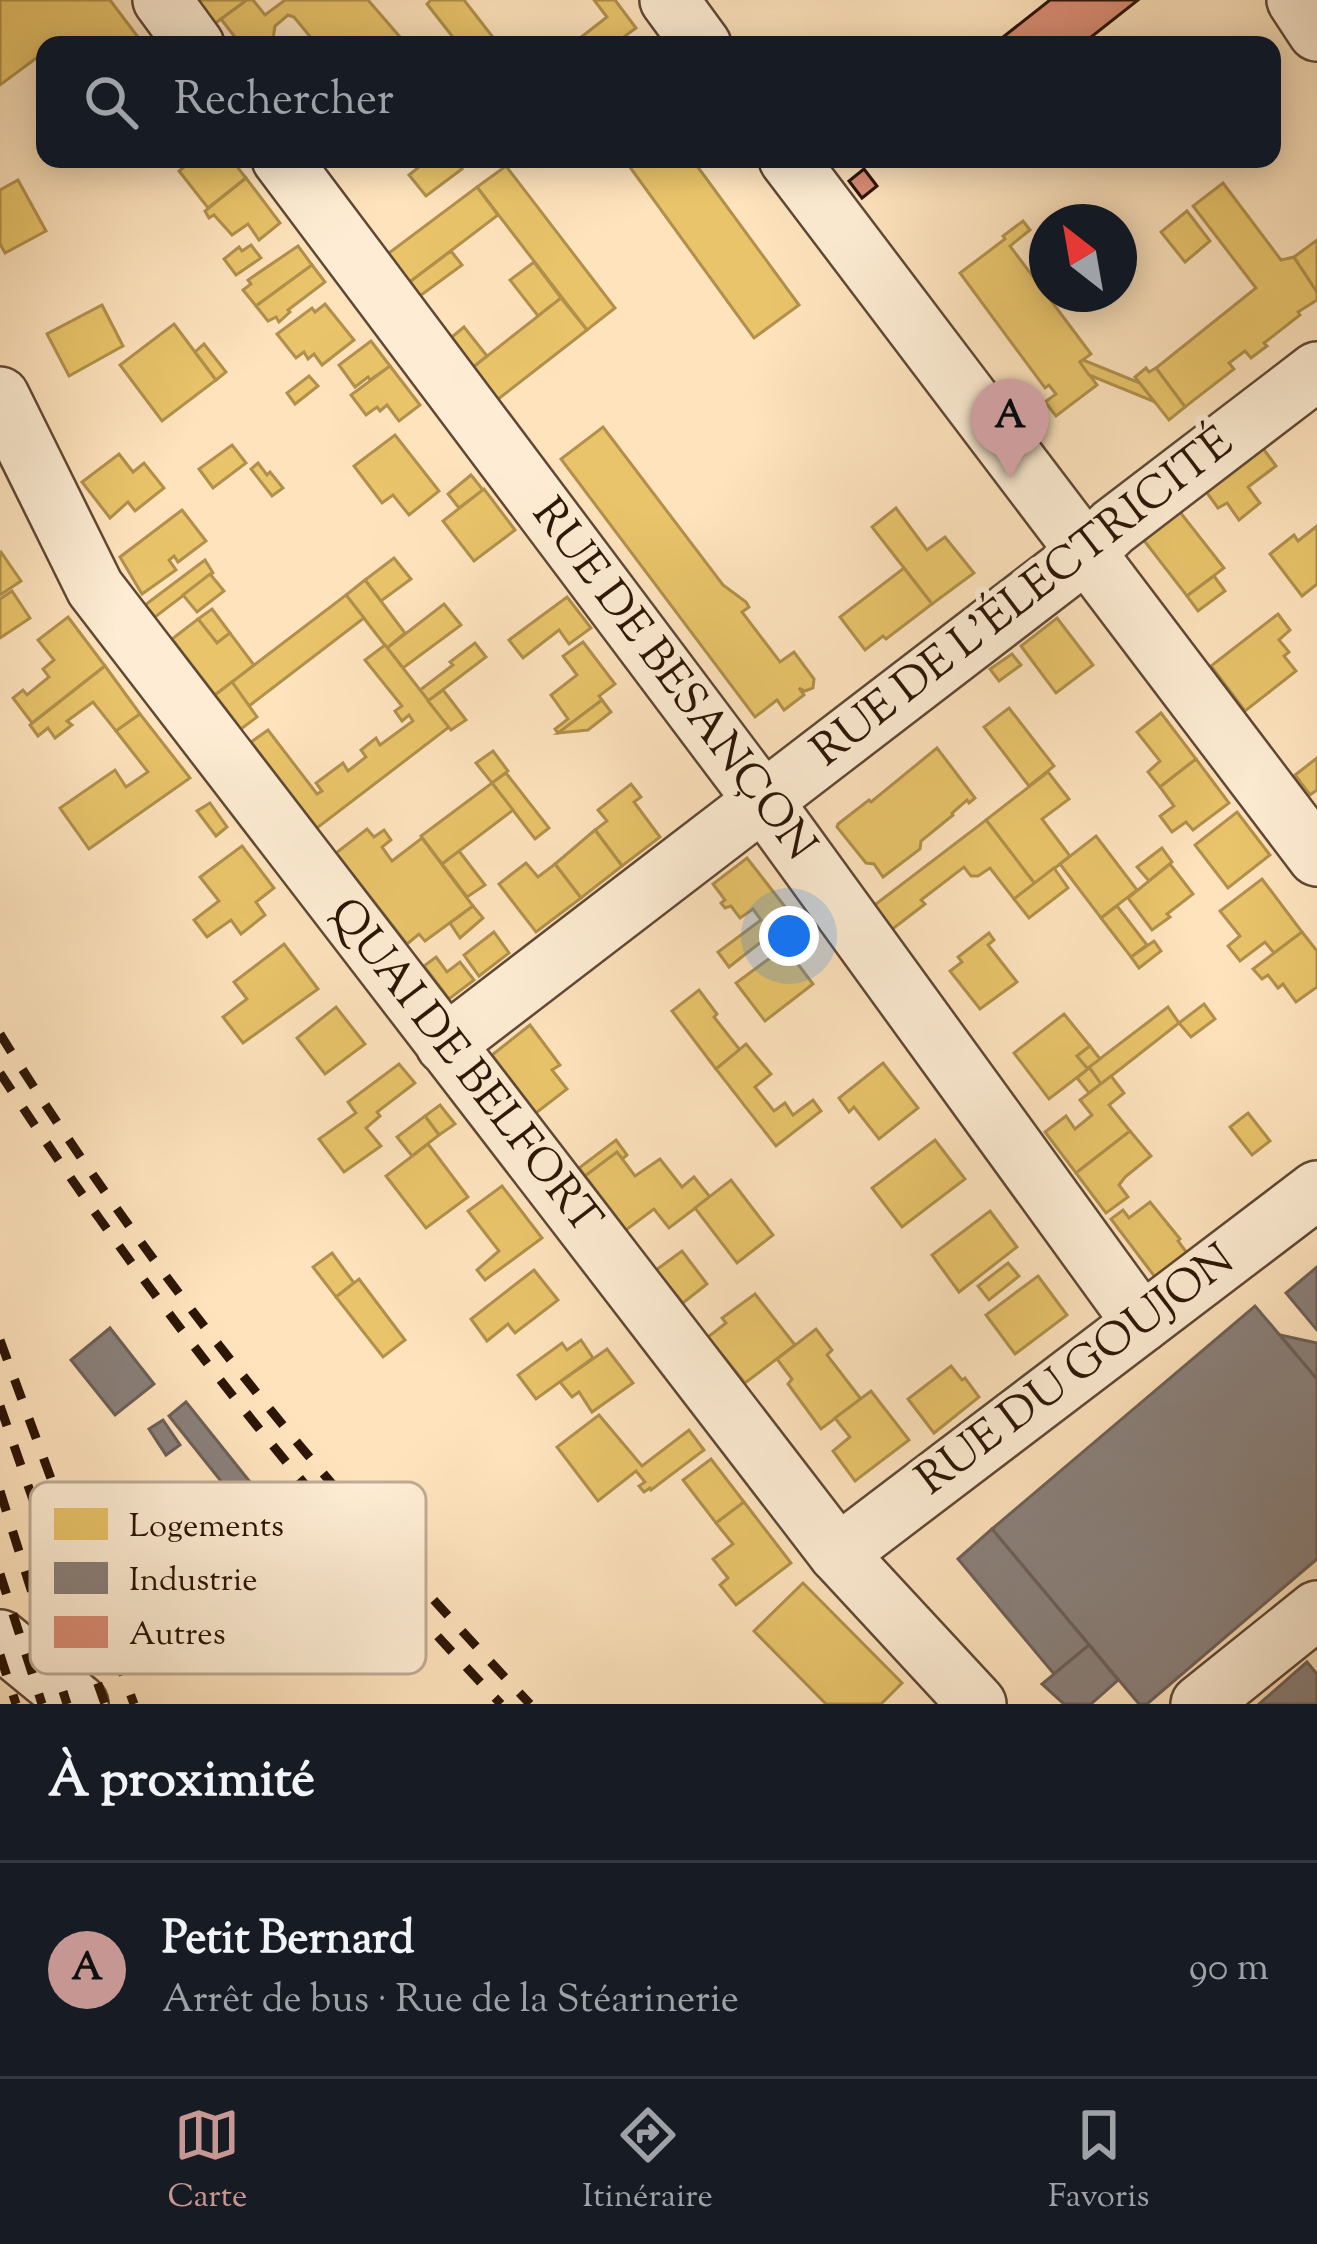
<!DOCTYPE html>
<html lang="fr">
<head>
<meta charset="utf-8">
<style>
	:root { --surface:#171b24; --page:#20242c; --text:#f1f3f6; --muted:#9ea1a6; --line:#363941; --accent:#c59692 }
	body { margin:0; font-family:"Sorts Mill Goudy",serif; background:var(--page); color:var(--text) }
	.compass { position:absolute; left:1029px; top:204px; width:108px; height:108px; border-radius:50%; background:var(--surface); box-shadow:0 6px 30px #0003; rotate:329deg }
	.you { position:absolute; left:789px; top:936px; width:42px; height:42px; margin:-30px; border:9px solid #fff; border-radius:50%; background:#1a73e8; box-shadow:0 0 0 18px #1a73e833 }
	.badge { display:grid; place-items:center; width:78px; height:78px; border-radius:50%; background:var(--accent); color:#111; font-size:39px; font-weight:700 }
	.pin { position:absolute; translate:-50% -99px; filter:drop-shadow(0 3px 6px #0008) }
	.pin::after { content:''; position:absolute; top:63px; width:42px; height:36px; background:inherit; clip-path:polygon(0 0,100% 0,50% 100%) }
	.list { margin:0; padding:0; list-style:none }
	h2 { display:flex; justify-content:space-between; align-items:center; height:156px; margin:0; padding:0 48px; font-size:51px }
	h2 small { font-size:39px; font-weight:400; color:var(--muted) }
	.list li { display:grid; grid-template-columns:78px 1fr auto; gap:36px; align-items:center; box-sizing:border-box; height:216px; padding:0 48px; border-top:3px solid var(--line) }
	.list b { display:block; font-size:45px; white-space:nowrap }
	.list p { margin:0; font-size:39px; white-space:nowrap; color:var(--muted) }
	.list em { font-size:39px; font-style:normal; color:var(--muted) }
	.icon { flex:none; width:66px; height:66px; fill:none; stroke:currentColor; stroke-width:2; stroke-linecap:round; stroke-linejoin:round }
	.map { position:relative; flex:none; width:1317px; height:1704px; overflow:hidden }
	.search { position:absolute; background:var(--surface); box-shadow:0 6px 30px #0003; left:36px; right:36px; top:36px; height:132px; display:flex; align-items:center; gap:30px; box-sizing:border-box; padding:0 42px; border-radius:24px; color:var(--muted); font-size:45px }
	.sheet { height:372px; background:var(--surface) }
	nav { display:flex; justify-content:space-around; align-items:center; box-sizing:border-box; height:168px; border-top:3px solid var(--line); background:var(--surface); font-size:33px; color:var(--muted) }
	nav a { display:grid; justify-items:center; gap:6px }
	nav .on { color:var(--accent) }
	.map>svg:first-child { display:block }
	.homes { fill:#e9c46a; stroke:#b0904c; stroke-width:3 }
	.industry { fill:#8a817c; stroke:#6e6159; stroke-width:3 }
	.building { fill:#da8d75; stroke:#2c1506; stroke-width:3 }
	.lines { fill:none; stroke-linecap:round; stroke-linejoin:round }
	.minor-casing { stroke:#604834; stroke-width:62 }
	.minor { stroke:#feedd4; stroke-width:57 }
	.rail { stroke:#2c1506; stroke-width:9; stroke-dasharray:21 21; stroke-linecap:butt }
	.labels { text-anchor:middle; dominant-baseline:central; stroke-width:12; stroke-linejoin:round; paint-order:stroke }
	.street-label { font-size:45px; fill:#2c1506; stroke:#feedd4 }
	.key { fill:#feedd4; stroke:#bfac96; stroke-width:3 }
	.key-label { font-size:33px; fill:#2c1506 }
</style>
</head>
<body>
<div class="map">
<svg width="1317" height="1704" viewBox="0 0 1317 1704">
	<rect width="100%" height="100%" fill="#fee3bd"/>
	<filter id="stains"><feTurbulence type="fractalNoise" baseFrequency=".00167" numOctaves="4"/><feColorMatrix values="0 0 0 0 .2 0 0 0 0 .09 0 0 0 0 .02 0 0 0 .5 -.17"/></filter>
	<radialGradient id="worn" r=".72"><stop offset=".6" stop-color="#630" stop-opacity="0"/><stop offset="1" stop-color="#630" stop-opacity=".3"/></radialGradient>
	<g class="homes">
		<path d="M0,0H110L144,45H45V64L39,56L0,85Z"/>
		<path d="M176,0H247L202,33Z"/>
		<path d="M247,0H253L265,15L285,0H368L407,45H317L294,17L288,15L275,26L273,39L258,38L249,45H241L221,19Z"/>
		<path d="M431,0H464L499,45H459L427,4Z"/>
		<path d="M594,0H615L636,28L613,45H571L607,17Z"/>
		<path d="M194,159H231L246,178L208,208L179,171Z"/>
		<path d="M413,159H461L457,163L462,169L426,196L409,175L419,167Z"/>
		<path d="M624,159H692L799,305L754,338Z"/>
		<path d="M506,166L615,308L587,330L477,187Z"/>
		<path d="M246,178L280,223L259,240L248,224L232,235L214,215L209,218L205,211Z"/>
		<path d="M18,180L46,231L5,253L0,244V190Z"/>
		<path d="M1223,183L1281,260L1294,257L1317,292V300L1298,312L1300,315L1264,343L1267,346L1251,358L1245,351L1229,363L1234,369L1185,407L1156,368L1256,288L1193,206Z"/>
		<path d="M477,187L498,215L399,290L377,262Z"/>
		<path d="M1187,211L1210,241L1185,262L1161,232Z"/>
		<path d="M1023,221L1030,230L1010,246L1091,354L1080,362L1097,385L1056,416L1045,402L1056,394L1049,385L1045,388L960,273L1005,239L1003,236Z"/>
		<path d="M1317,240V292L1294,257Z"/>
		<path d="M251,245L261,258L236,275L224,259L239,247L242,251Z"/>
		<path d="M298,246L312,265L256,306L243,290L251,284L248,280Z"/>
		<path d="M451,251L462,265L409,304L399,290Z"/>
		<path d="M534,262L561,298L538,316L510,280Z"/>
		<path d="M312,265L325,282L288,310L290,312L279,322L276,317L268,321L256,306Z"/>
		<path d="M561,298L587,330L488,407L463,375Z"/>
		<path d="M325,304L354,340L322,365L314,354L308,359L304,352L296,358L277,334L312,308L315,312Z"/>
		<path d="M102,305L123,346L69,376L47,334Z"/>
		<path d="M174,324L216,380L162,421L120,365Z"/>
		<path d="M464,327L487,356L463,375L441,346Z"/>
		<path d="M371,341L390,366L370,380L368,377L355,387L339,365Z"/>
		<path d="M204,344L226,372L216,380L195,352Z"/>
		<path d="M1083,360L1140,383L1155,402L1089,375L1080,362Z"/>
		<path d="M390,366L420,405L399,421L387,405L380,411L377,407L366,415L351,395Z"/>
		<path d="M1146,368L1149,372L1156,368L1185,407L1169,420L1135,377Z"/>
		<path d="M309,376L318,386L295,404L287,393Z"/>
		<path d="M603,427L723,585L746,602L749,607L742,612L780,662L794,652L814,679L813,688L805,691L799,688L804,695L784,710L777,700L755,717L561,459Z"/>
		<path d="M395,435L439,491L409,515L393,495L382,503L354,466Z"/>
		<path d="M1259,443L1276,466L1248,487L1260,503L1239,520L1227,503L1218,508L1202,486Z"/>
		<path d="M232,445L246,463L213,488L199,469Z"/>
		<path d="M119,454L133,472L144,463L164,488L135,511L128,502L110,518L82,482Z"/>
		<path d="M258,463L267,475L270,472L283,488L272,496L251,469Z"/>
		<path d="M471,475L483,490L459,508L448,494Z"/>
		<path d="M484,489L515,530L474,561L443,521Z"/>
		<path d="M1176,507L1224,568L1187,596L1139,534Z"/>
		<path d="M896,508L927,550L945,537L974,573L932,604L872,527Z"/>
		<path d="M182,510L206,541L178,562L174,556L169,560L176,570L142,594L120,557Z"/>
		<path d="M1317,526V584L1302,596L1270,554L1294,535L1298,541Z"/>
		<path d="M1,552L21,581L0,595V553Z"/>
		<path d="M394,558L411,579L381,601L365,580Z"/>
		<path d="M205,560L213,573L155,617L145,605Z"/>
		<path d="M904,568L932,604L886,639L883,636L865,650L840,617Z"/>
		<path d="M210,574L224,591L197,612L183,595Z"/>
		<path d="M1214,576L1225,591L1198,611L1187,596Z"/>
		<path d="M365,580L405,633L387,648L346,595Z"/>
		<path d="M12,591L30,618L0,638V599Z"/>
		<path d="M346,595L364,618L249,706L232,682Z"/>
		<path d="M567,597L591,628L569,644L559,630L523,658L509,640Z"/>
		<path d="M444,604L461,625L403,668L387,648Z"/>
		<path d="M212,609L230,633L217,643L198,619Z"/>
		<path d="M1278,614L1290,630L1279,640L1289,652L1284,656L1296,671L1245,711L1211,666Z"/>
		<path d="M68,617L105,666L32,723L13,698L23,690L27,695L49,677L43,669L54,660L38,640Z"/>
		<path d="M1057,618L1093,665L1056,693L1021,646Z"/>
		<path d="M198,619L217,643L230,633L254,665L215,695L172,639Z"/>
		<path d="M583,642L615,684L599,696L602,700L558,733L555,729L568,719L551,695L577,675L563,656Z"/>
		<path d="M475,643L486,657L428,701L420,690L453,665L450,662Z"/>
		<path d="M385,645L449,727L317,828L251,742L268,730L317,794L322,791L316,783L343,763L348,771L366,757L361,750L376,738L380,745L413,721L409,715L402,721L395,711L402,706L365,660Z"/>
		<path d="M1012,654L1021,665L999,681L990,669Z"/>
		<path d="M105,666L140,714L116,731L93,702L67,721L72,725L55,738L48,728L38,736L30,725Z"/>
		<path d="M232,682L257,717L241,729L215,695Z"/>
		<path d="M443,690L466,720L451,730L428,701Z"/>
		<path d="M602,700L611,712L588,730L558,733Z"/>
		<path d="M1009,708L1054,766L1029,786L984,727Z"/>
		<path d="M1161,713L1196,759L1160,787L1148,772L1160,761L1137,732Z"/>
		<path d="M140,714L190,778L89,849L60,808L115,770L126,787L148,772L116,731Z"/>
		<path d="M937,748L975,798L969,803L967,800L952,813L953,815L921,841L920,849L883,877L874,864L866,863L837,827L838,824L869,800L871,802Z"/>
		<path d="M493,751L508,771L492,783L476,763Z"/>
		<path d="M1317,758V790L1310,795L1295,775Z"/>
		<path d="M1196,759L1229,803L1193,830L1186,822L1172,832L1160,816L1174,806L1160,787Z"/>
		<path d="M1048,772L1069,799L1042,819L1070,856L1035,884L986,820Z"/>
		<path d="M506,773L549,828L535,839L492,783Z"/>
		<path d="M492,783L513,810L442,864L421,836Z"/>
		<path d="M631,784L641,797L634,802L660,837L622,866L595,830L607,821L598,810Z"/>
		<path d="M210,803L227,827L216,836L197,811Z"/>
		<path d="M1237,812L1270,855L1228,888L1195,845Z"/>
		<path d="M986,820L1035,884L1014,899L990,868L978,876H971L964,867L921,900L925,904L890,931L872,907Z"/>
		<path d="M367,829L374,837L384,830L391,840L382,847L392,861L422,838L473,906L425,941L419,934L407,944L336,853Z"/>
		<path d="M595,830L622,866L581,898L555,864Z"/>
		<path d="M1096,836L1137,890L1101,918L1060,864Z"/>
		<path d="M242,846L274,888L256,902L265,915L241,934L231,920L207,937L194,920L219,901L200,877Z"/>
		<path d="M1162,848L1172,862L1149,881L1137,867Z"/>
		<path d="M459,851L485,885L467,897L442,864Z"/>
		<path d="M747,858L793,917L729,967L718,952L761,920L753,909L740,918L731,906L725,908L721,903L725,900L713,884Z"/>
		<path d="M526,863L538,877L555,864L581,898L536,932L499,884Z"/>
		<path d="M1170,864L1193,894L1167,914L1170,917L1152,930L1128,898Z"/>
		<path d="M1054,868L1068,888L1029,918L1014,899Z"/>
		<path d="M1262,879L1302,932L1274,953L1265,942L1240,961L1228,946L1240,936L1220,911Z"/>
		<path d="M473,906L483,918L460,938L450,923Z"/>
		<path d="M1117,906L1147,945L1131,957L1101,918Z"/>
		<path d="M494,932L509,953L479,976L464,955Z"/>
		<path d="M1302,932L1317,951V987L1296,1002L1283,984L1278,988L1268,975L1262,979L1253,969Z"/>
		<path d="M989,933L994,940L988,945L1017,982L980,1009L950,971L962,962L958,957Z"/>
		<path d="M1154,941L1161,951L1139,968L1131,957Z"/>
		<path d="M284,944L318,989L243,1043L223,1017L247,999L234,982Z"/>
		<path d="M785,947L813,984L765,1021L736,983Z"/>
		<path d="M436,957L447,972L460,962L474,980L449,999L424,966Z"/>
		<path d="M699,990L717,1014L714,1017L740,1050L716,1069L672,1011Z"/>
		<path d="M1204,1004L1215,1019L1191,1037L1179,1023Z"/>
		<path d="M336,1007L365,1044L325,1074L297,1038Z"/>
		<path d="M1168,1007L1179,1023L1101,1084L1089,1067Z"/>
		<path d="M1064,1014L1090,1046L1077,1056L1088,1069L1049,1099L1014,1053Z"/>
		<path d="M530,1025L560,1065L552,1070L567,1089L536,1113L492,1055Z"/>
		<path d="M746,1044L771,1074L755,1087L774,1111L785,1103L793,1115L813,1100L821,1111L776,1146L716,1069Z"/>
		<path d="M1090,1046L1100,1059L1089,1067L1101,1084L1089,1093L1077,1078L1088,1069L1077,1056Z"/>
		<path d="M883,1063L918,1108L879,1139L854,1107L849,1112L839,1098Z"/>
		<path d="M399,1064L415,1083L377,1112L380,1116L366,1128L381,1146L344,1172L319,1139L356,1113L348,1102Z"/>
		<path d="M1111,1076L1124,1093L1109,1105L1130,1131L1076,1173L1045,1132L1066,1116L1075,1129L1092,1115L1080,1100Z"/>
		<path d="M440,1105L455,1124L439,1135L425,1116Z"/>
		<path d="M1248,1113L1270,1141L1252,1155L1230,1127Z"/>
		<path d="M425,1116L439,1135L412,1156L397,1137Z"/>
		<path d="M1130,1131L1151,1156L1125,1177L1119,1185L1128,1197L1106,1213L1076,1173Z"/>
		<path d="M616,1140L627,1155L622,1159L617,1152L585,1176L579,1168Z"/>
		<path d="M935,1140L965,1179L902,1227L872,1188Z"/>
		<path d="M428,1144L468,1197L426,1228L386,1176Z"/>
		<path d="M617,1152L635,1176L660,1159L682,1187L694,1177L710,1197L669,1228L654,1209L626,1230L585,1176Z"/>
		<path d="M731,1180L773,1235L737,1263L695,1208Z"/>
		<path d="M502,1186L542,1238L485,1280L477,1270L499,1251L468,1211Z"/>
		<path d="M1150,1202L1180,1239L1178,1241L1187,1253L1155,1277L1111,1219L1123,1210L1129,1218Z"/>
		<path d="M990,1211L1017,1247L959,1292L932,1255Z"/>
		<path d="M682,1251L707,1284L683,1303L656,1270Z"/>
		<path d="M332,1253L354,1283L336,1297L313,1267Z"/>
		<path d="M1008,1263L1019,1276L989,1300L978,1286Z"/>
		<path d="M534,1270L558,1300L515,1333L508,1324L487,1341L471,1319Z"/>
		<path d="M1038,1276L1067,1315L1015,1354L986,1315Z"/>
		<path d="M359,1279L405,1340L383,1357L336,1297Z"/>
		<path d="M755,1294L795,1345L745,1383L708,1337L726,1323L722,1318Z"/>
		<path d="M816,1329L832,1350L827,1355L861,1399L821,1429L788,1384L792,1379L777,1359Z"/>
		<path d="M581,1340L593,1358L536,1399L518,1375L562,1343L567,1350Z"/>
		<path d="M607,1349L633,1383L592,1412L579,1392L572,1397L560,1382Z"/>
		<path d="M951,1366L962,1380L965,1378L979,1397L934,1433L908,1399Z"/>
		<path d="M871,1391L909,1440L855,1481L833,1451L850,1437L835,1418Z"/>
		<path d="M599,1415L642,1466L689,1430L704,1450L651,1490L650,1488L644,1492L639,1486L645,1482L636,1471L598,1501L557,1447Z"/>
		<path d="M711,1459L744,1502L716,1523L683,1480Z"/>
		<path d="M744,1502L791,1563L736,1605L720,1585L728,1578L713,1559L733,1544L716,1523Z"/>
		<path d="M803,1583L902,1683L881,1704H826L754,1631Z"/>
	</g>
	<g class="industry">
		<path d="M1317,1267V1330L1286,1293Z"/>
		<path d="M1255,1306L1317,1379V1559L1147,1704H1139L992,1529Z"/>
		<path d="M110,1328L154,1384L115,1415L71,1360Z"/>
		<path d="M1280,1335L1317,1343V1379Z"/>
		<path d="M186,1402L262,1497L244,1510L169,1416Z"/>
		<path d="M163,1420L180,1445L166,1455L149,1429Z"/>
		<path d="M992,1529L1089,1645L1054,1674L958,1559Z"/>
		<path d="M1089,1645L1118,1680L1091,1704H1064L1042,1684Z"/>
		<path d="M1307,1662L1317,1674V1704H1259Z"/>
	</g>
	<g class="building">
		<path d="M1050,0H1138L1081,45H993Z"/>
		<path d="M864,169L877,186L862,198L849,181Z"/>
	</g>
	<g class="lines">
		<defs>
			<g id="minor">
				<path d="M162,0L195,45"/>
				<path d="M669,0L702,45"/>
				<path d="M1296,0L1317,32"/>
				<path d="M281,159L764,802L1142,1323"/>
				<path d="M788,159L1317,857"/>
				<path d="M0,396L95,588L838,1554L977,1704"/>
				<path d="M445,1045L1085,554L1113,527L1317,371"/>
				<path d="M838,1554L1317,1190"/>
				<path d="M0,1639L79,1704"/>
				<path d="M1200,1704L1317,1610"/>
			</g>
		</defs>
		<use href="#minor" class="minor-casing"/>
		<use href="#minor" class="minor"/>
		<g class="rail">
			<path d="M0,1034C151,1276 334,1497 530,1704"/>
			<path d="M0,1073C147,1298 315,1509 501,1704"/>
			<path d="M0,1340L134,1704"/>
			<path d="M0,1406L105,1704"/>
			<path d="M0,1491L67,1704"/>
			<path d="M0,1574L42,1704"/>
			<path d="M0,1655L16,1704"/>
		</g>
	</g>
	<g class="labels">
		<g class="street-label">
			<text transform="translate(1024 599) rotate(-38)">RUE DE L'ÉLECTRICITÉ</text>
			<text transform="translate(672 681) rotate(53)">RUE DE BESANÇON</text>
			<text transform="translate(463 1068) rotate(52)">QUAI DE BELFORT</text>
			<text transform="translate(1077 1372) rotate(-37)">RUE DU GOUJON</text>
		</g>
	</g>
	<rect x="30" y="1482" width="396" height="192" rx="18" class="key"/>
	<rect x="54" y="1508" width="54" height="32" fill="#e9c46a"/>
	<rect x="54" y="1562" width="54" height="32" fill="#8a817c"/>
	<rect x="54" y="1616" width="54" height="32" fill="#da8d75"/>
	<g class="key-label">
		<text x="129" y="1536">Logements</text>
		<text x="129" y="1590">Industrie</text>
		<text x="129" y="1644">Autres</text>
	</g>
	<rect width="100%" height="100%" filter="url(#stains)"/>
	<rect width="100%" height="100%" fill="url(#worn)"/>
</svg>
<svg class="compass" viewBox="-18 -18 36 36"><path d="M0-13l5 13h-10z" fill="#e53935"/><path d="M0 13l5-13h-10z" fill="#9ea1a6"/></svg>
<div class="you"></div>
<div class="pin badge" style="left:1010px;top:478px">A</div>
<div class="search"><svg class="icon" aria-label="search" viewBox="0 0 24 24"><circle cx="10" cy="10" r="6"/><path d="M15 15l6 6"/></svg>Rechercher</div>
</div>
<section class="sheet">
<h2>À proximité<small></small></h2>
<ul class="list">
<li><span class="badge">A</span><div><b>Petit Bernard</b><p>Arrêt de bus · Rue de la Stéarinerie</p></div><em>90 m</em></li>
</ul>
</section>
<nav>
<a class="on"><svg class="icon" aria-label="map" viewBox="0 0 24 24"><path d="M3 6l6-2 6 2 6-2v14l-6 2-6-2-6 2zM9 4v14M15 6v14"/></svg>Carte</a>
<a><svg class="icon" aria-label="directions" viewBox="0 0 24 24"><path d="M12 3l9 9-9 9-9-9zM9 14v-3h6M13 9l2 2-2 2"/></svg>Itinéraire</a>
<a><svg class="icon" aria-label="saved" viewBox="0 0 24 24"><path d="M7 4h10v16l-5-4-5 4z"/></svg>Favoris</a>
</nav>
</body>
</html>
